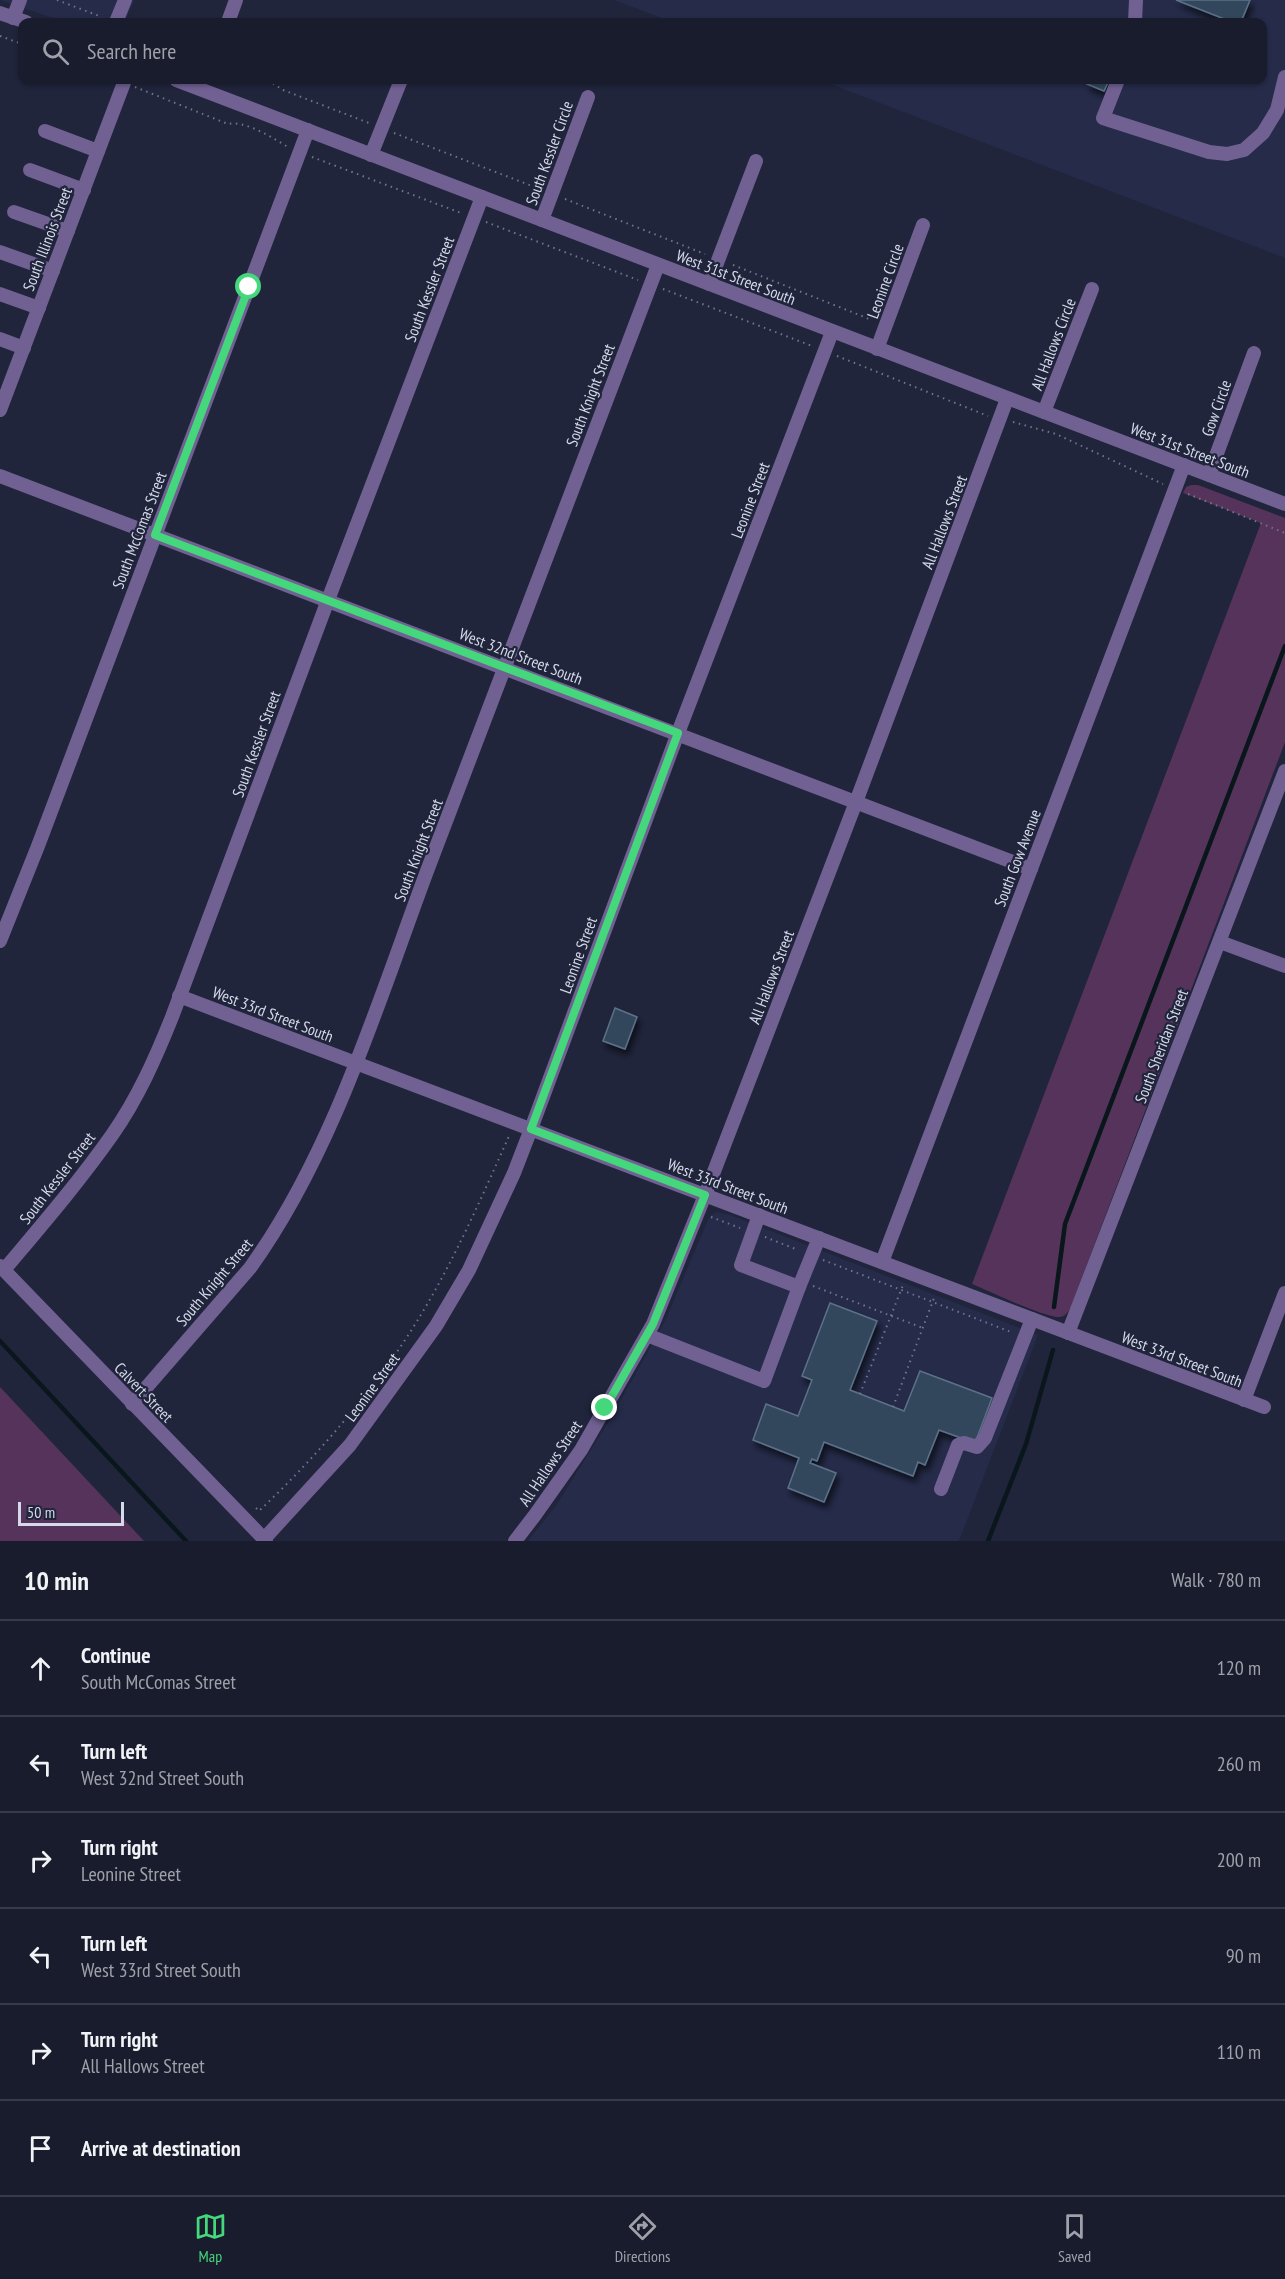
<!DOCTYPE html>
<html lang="en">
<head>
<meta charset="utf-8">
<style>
	:root { --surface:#181c2d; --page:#212535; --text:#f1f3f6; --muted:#9fa1aa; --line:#363a49; --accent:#44d77b }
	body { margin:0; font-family:"PT Sans Narrow",sans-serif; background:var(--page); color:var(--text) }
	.scale { position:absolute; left:18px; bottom:15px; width:106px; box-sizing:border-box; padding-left:6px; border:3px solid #d5d9e9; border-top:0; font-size:16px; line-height:21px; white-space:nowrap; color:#d5d9e9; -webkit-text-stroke:4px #20253c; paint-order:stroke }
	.stop { position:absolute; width:18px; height:18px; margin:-14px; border:4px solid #44d77b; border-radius:50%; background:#fff }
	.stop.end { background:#44d77b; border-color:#fff; box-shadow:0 2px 6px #0008 }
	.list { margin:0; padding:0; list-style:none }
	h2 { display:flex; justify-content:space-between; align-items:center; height:78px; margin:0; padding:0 24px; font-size:26px }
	h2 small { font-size:20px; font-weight:400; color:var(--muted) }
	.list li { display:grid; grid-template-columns:39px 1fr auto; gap:18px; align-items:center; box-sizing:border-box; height:96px; padding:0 24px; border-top:2px solid var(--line) }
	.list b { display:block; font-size:22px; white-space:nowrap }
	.list p { margin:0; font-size:20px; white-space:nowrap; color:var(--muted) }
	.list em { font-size:20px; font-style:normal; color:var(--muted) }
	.icon { flex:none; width:33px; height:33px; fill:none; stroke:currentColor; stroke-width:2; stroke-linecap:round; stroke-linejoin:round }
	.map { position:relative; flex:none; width:1285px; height:1541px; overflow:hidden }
	.search { position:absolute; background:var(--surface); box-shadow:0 2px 4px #0004; left:18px; right:18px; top:18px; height:66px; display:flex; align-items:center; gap:15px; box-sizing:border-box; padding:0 21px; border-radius:12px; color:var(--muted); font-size:22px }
	.sheet { height:654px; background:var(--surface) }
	nav { display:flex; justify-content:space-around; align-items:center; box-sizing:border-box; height:84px; border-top:2px solid var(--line); background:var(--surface); font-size:16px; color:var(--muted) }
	nav a { display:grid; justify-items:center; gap:3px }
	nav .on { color:var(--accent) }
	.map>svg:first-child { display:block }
	.built { fill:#252b49 }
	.green { fill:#56335b }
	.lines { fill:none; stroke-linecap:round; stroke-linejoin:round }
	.stream { stroke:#09171d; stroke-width:4.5 }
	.building { fill:#32475c; stroke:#5b7188; stroke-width:1.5; filter:url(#shadow) }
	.path { stroke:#72768a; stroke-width:2; stroke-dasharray:1.5 4.5; stroke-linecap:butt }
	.minor { stroke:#716193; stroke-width:14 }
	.route { stroke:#44d77b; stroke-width:8 }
	.labels { text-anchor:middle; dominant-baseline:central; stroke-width:4.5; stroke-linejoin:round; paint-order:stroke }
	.street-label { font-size:16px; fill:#d5d9e9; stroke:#20253c }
</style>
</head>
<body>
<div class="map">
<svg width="1285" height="1541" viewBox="0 0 1285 1541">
	<defs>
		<filter id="shadow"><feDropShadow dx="3" dy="5.5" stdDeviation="3" flood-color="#0009"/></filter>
	</defs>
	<rect width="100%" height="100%" fill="#20253c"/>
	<g class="built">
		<path d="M0,0H134L125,22H65Z"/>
		<path d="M614,0H1285V258L820,80H1262V22H672Z"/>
		<path d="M717,1212L730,1215L1038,1335L959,1541H528L557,1504L612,1416L666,1319L707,1222L711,1215Z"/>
	</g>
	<g class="green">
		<path d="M1191,485H1198L1285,518V742L1070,1309C1067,1313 1065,1317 1059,1317C1041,1316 991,1292 972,1284L1261,523L1183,493L1186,487Z"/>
		<path d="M0,1387L144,1541H0Z"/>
	</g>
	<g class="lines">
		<g class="stream">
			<path d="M1054,1307L1065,1224L1285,646"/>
			<path d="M0,1341L186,1541"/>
			<path d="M988,1541L1026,1444L1053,1350"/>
		</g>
	</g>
	<g class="building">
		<path d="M1176,0H1250L1241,22H1232Z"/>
		<path d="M1089,80H1109L1104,91L1087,84Z"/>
		<path d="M615,1008L637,1017L625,1049L603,1041Z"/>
		<path d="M830,1303L877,1321L850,1390L904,1411L920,1371L992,1398L975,1443L939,1430L925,1465L918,1462L913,1476L824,1442L817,1461L812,1459L810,1463L836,1473L824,1502L788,1488L799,1458L753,1440L766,1404L798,1416L812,1380L802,1376Z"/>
	</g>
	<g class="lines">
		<g class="path">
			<path d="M57,0L102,17"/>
			<path d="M0,36L22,44"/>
			<path d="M268,80L283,90L369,123"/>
			<path d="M135,87L228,124C245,120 273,138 288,147"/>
			<path d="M394,133L540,189"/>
			<path d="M312,157L461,213"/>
			<path d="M565,199L705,254"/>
			<path d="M486,222L638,280"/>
			<path d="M733,265L872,320"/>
			<path d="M663,289L812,346"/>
			<path d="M837,356L988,416"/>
			<path d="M1013,422L1056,434L1163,484"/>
			<path d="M1188,494L1285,533"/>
			<path d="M711,1217L740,1228"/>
			<path d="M765,1237L798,1250"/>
			<path d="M823,1260L1011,1332"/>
			<path d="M813,1286L923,1328"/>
			<path d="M860,1394L903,1285"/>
			<path d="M893,1407L934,1298"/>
			<path d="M256,1508L259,1511C311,1462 360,1406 401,1346C445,1281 477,1208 509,1136"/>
		</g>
		<g class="minor">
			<path d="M0,13L26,22"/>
			<path d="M13,18L20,0"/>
			<path d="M116,22L125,0"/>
			<path d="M228,22L236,0"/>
			<path d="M1135,22L1136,0"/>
			<path d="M176,80L1285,504"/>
			<path d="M1118,80L1103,118L1209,152L1227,154L1244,150L1263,133L1277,110L1285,77"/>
			<path d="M45,131L98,151"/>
			<path d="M371,155L401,80"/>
			<path d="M30,170L84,190"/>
			<path d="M14,212L68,231"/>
			<path d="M542,220L588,97"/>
			<path d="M0,252L53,271"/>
			<path d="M709,284L756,161"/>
			<path d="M0,294L39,308"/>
			<path d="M0,339L24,348"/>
			<path d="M877,349L923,225"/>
			<path d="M0,410L125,80"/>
			<path d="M1044,412L1092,289"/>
			<path d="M1209,475L1254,353"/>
			<path d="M0,476L1031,869"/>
			<path d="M0,941L38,846L308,130"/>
			<path d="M1220,942L1285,966"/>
			<path d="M179,996L1264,1407"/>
			<path d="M759,1215L741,1265L799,1287L819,1238"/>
			<path d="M882,1262L1184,465"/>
			<path d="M0,1266L266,1541"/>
			<path d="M4,1270C41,1226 79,1182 112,1135C138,1098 156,1057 172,1017L328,600L482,197"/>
			<path d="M1068,1333L1285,771"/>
			<path d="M647,1335L764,1381L799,1287"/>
			<path d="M1244,1400L1285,1293"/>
			<path d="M132,1404L250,1268C333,1153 378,1002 427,871C504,669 581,467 658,265"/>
			<path d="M941,1489L958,1445L964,1443L977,1447L985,1438L1032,1319"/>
			<path d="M264,1539L350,1445L436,1326L469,1270L514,1173L531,1129L678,733L832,332"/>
			<path d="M515,1541L535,1515L581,1450L653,1324L705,1195L856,802L1007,399"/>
		</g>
	</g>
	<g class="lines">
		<path class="route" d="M249,287L155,535L678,733L531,1129L705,1195L653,1324L605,1408"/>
	</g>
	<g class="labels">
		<g class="street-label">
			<text transform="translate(549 153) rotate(-70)">South Kessler Circle</text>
			<text transform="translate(47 239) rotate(-69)">South Illinois Street</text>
			<text transform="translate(736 277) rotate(21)">West 31st Street South</text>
			<text transform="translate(885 281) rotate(-70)">Leonine Circle</text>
			<text transform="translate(429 289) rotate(-69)">South Kessler Street</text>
			<text transform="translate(1053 344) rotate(-69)">All Hallows Circle</text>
			<text transform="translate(590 395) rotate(-69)">South Knight Street</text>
			<text transform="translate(1216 408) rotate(-70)">Gow Circle</text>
			<text transform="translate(1190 450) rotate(21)">West 31st Street South</text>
			<text transform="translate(750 500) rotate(-69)">Leonine Street</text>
			<text transform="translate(944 522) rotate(-69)">All Hallows Street</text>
			<text transform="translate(139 530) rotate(-69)">South McComas Street</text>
			<text transform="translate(521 656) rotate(21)">West 32nd Street South</text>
			<text transform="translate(256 744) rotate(-70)">South Kessler Street</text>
			<text transform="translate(418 850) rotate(-69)">South Knight Street</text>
			<text transform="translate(1017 858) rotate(-69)">South Gow Avenue</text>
			<text transform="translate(578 955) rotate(-70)">Leonine Street</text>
			<text transform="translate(771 977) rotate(-69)">All Hallows Street</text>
			<text transform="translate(273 1014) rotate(21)">West 33rd Street South</text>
			<text transform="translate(1161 1046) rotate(-69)">South Sheridan Street</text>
			<text transform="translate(57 1178) rotate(-52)">South Kessler Street</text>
			<text transform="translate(728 1186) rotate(21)">West 33rd Street South</text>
			<text transform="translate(214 1282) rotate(-50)">South Knight Street</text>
			<text transform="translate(1182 1359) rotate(21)">West 33rd Street South</text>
			<text transform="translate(372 1387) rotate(-54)">Leonine Street</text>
			<text transform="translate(144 1392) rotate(46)">Calvert Street</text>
			<text transform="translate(550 1463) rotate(-56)">All Hallows Street</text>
		</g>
	</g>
</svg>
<div class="scale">50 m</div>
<div class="stop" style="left:249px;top:287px"></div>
<div class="stop end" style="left:605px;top:1408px"></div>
<div class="search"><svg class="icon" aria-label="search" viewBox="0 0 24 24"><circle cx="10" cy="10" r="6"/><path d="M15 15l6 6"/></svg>Search here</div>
</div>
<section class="sheet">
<h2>10 min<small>Walk · 780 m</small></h2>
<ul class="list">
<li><svg class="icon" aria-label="ahead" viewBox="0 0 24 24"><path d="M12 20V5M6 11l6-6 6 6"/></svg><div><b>Continue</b><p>South McComas Street</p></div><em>120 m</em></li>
<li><svg class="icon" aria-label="left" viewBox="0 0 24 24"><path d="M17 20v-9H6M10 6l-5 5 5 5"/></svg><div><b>Turn left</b><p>West 32nd Street South</p></div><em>260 m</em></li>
<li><svg class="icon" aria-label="right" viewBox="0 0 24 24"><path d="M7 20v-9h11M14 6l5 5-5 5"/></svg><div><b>Turn right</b><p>Leonine Street</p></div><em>200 m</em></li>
<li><svg class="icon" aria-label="left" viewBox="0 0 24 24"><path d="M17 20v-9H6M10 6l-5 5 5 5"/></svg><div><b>Turn left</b><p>West 33rd Street South</p></div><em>90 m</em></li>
<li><svg class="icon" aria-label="right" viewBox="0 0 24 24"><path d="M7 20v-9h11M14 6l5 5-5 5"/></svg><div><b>Turn right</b><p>All Hallows Street</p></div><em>110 m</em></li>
<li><svg class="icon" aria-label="arrive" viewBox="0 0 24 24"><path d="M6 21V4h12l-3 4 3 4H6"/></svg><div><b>Arrive at destination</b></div></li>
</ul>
</section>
<nav>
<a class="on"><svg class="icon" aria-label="map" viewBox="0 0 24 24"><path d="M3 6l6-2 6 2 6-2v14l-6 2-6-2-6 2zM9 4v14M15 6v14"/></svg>Map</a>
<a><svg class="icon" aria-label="directions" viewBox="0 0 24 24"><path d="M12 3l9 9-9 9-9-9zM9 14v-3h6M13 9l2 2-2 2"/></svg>Directions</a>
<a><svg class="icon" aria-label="saved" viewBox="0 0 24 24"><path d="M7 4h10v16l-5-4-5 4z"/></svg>Saved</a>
</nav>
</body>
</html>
